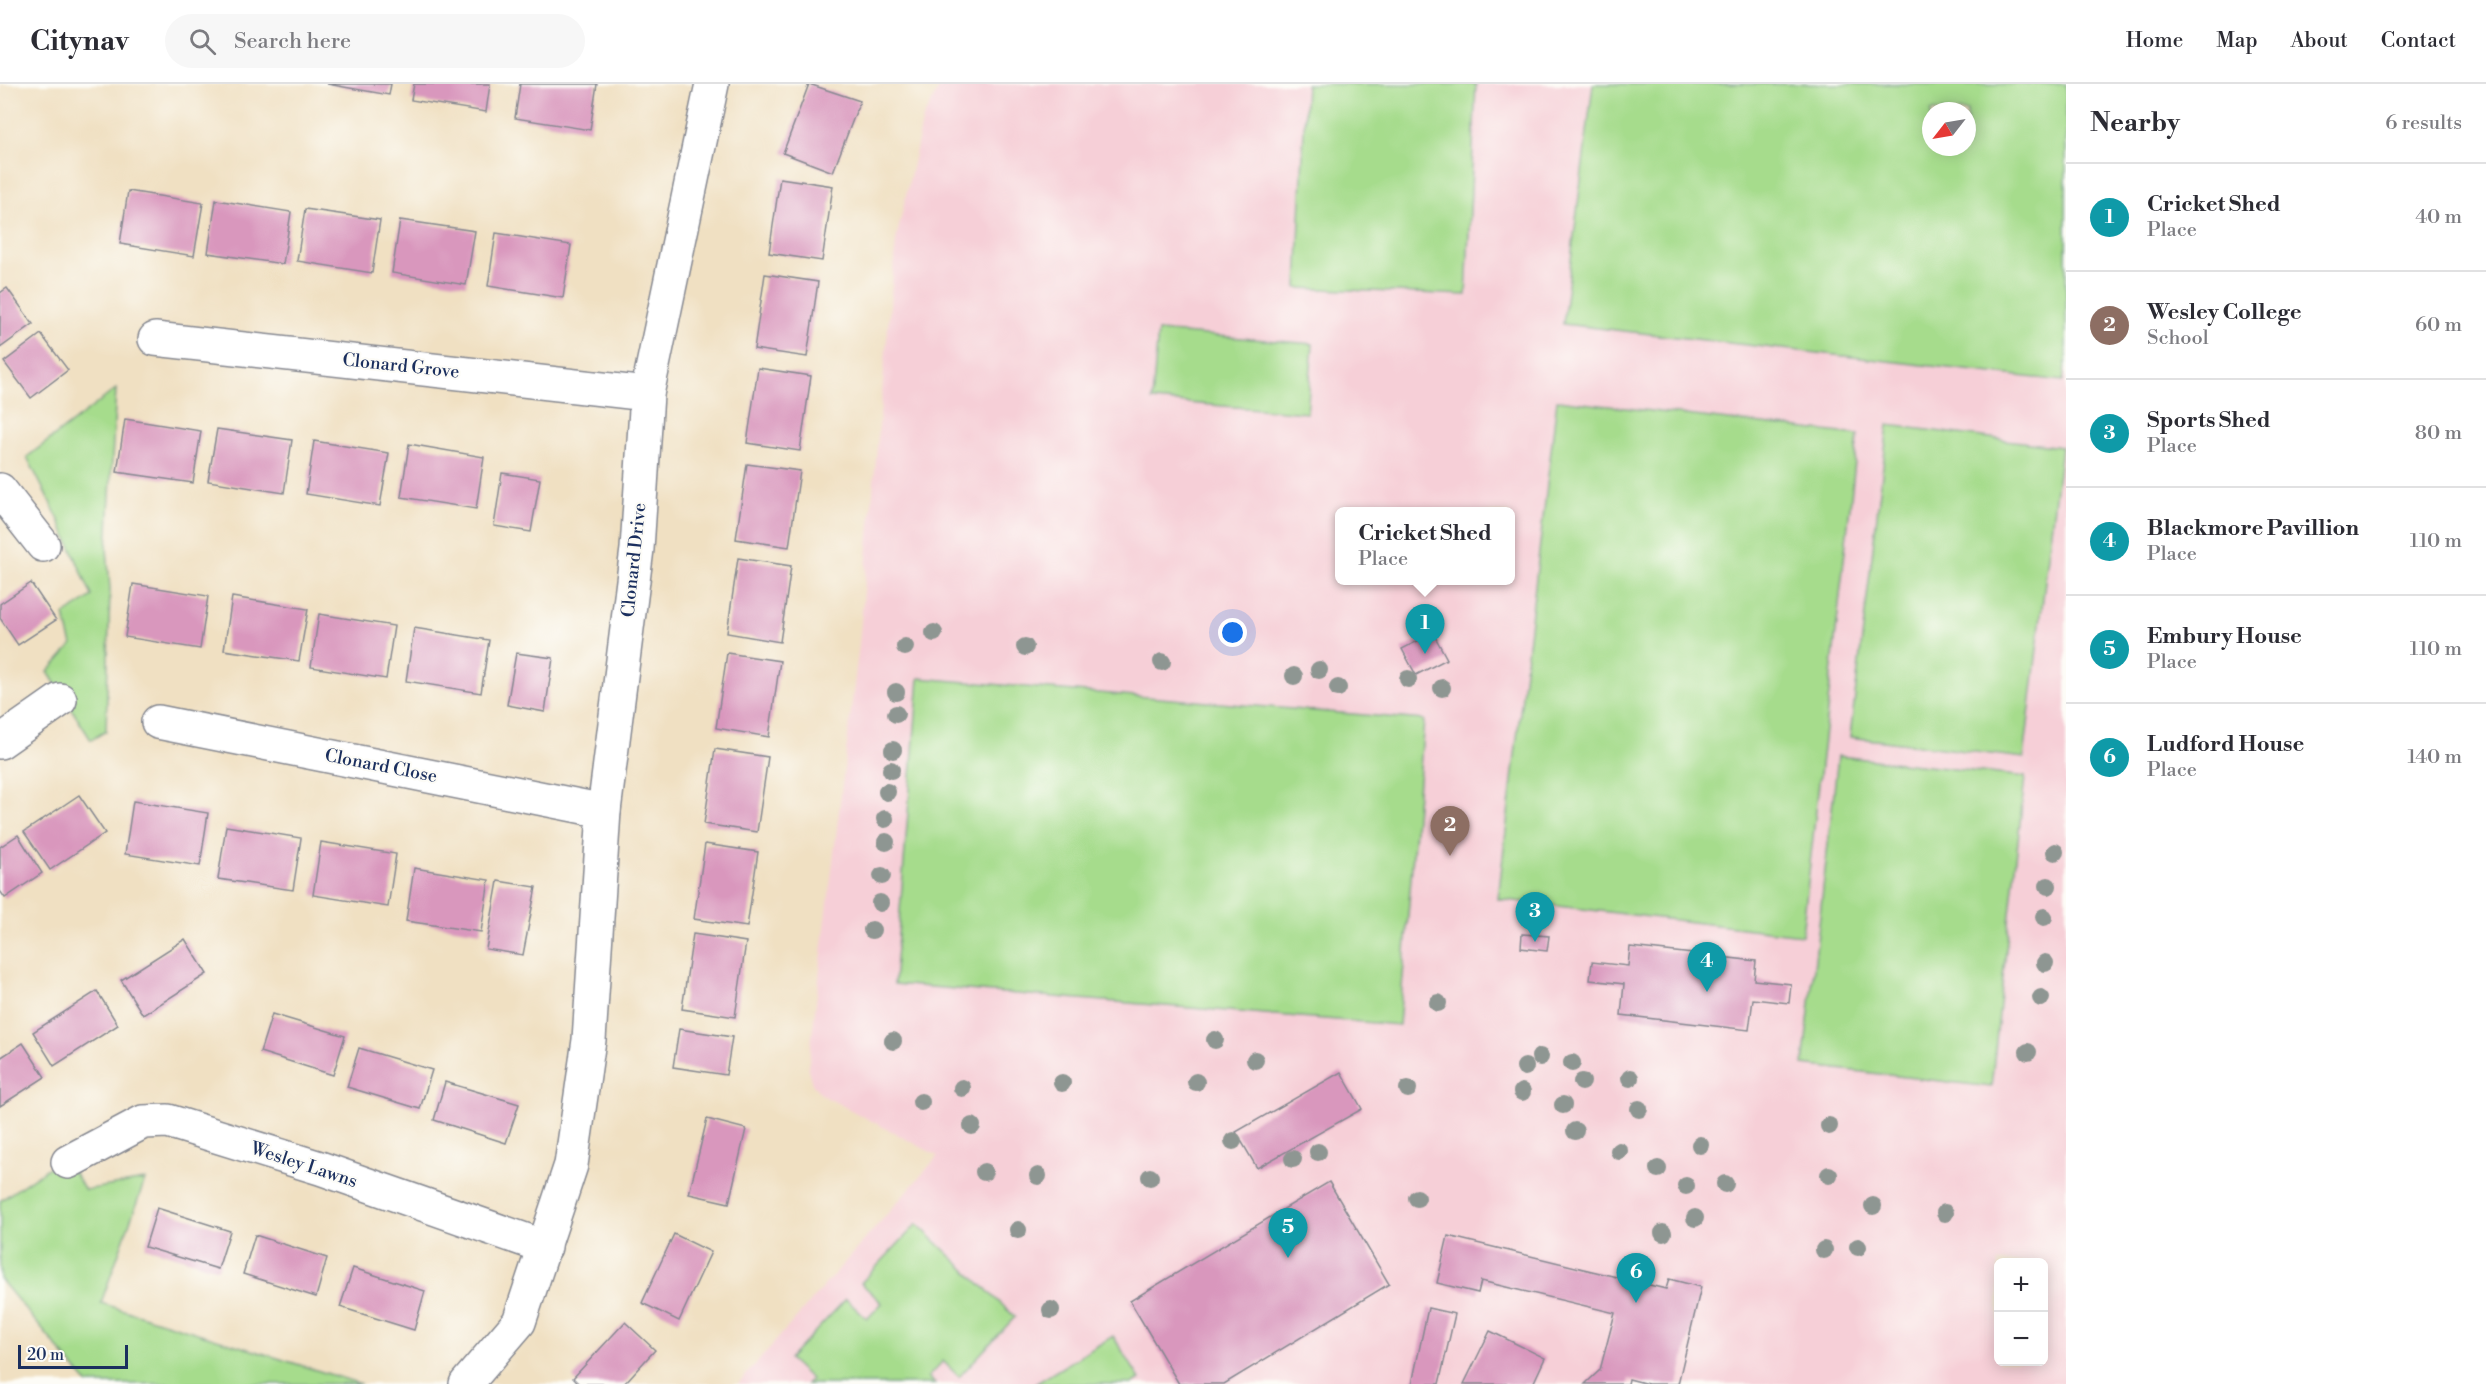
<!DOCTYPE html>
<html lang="en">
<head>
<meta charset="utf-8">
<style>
	:root { --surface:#fff; --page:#f7f7f7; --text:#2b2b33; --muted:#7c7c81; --line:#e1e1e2; --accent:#0f766e }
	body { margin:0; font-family:"Libre Bodoni",serif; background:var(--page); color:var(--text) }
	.controls { position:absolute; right:18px; bottom:18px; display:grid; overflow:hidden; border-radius:9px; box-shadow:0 3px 15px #0003 }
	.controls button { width:54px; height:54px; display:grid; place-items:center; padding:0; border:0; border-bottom:2px solid var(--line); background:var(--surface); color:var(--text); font:30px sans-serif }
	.compass { position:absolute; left:1922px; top:18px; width:54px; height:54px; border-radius:50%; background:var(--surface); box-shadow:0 3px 15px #0003; rotate:239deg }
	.scale { position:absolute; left:18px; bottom:15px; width:110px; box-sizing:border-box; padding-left:6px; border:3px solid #1b2f5e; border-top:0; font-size:16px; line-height:21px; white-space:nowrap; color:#1b2f5e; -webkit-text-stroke:4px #fdfcf7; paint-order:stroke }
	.you { position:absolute; left:1233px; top:549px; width:21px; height:21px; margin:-15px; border:4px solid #fff; border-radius:50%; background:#1a73e8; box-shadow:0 0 0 9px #1a73e833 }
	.badge { display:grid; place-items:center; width:39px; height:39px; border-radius:50%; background:var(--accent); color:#fff; font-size:20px; font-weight:700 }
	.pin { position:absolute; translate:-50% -50px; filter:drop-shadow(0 2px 3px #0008) }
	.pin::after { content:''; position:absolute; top:32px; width:21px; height:18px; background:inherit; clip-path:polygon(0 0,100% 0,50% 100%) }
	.popup { position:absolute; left:1335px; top:423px; width:180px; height:78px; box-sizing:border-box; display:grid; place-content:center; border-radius:9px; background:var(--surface); filter:drop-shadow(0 2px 4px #0005); font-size:20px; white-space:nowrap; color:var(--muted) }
	.popup b { font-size:22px; color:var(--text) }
	.popup::after { content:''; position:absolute; left:50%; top:100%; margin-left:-12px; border:12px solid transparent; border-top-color:var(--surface) }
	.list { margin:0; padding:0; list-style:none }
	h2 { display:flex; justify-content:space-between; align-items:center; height:78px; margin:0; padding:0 24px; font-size:26px }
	h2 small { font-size:20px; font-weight:400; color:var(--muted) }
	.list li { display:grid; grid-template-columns:39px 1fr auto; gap:18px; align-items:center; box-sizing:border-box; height:108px; padding:0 24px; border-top:2px solid var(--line) }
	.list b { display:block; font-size:22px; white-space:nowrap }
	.list p { margin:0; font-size:20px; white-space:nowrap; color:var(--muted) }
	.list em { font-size:20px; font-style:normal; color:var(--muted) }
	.icon { flex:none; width:33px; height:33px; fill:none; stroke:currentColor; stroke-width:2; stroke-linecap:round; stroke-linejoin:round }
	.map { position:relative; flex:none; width:2066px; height:1300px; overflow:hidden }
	header { display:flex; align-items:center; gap:36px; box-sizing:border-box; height:84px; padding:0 30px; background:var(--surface); border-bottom:2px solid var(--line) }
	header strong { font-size:28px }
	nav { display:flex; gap:33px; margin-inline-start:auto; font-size:21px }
	.search { width:420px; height:54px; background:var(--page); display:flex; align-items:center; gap:15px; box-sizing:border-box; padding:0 21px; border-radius:33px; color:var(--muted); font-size:22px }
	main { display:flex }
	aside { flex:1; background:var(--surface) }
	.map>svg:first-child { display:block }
	.built { fill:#f6cfd7; fill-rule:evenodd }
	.green { fill:#a6dc8c; stroke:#608675; stroke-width:1.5; fill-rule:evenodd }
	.building { fill:#d997bd }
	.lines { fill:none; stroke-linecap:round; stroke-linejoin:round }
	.minor-casing { stroke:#868890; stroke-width:36 }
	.minor { stroke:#fff; stroke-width:33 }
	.tree { fill:#8e9692 }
	.labels { text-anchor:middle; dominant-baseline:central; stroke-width:4.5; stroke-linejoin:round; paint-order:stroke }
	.street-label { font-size:18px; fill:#1b2f5e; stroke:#fdfcf7 }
</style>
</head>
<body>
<header>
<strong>Citynav</strong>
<div class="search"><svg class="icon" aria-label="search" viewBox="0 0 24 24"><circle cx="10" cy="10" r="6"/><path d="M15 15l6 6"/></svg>Search here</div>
<nav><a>Home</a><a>Map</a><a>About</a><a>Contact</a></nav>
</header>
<main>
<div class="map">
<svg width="2066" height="1300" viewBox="0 0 2066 1300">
	<rect width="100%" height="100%" fill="#fdfcf7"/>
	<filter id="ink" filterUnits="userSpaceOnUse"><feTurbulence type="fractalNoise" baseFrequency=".0167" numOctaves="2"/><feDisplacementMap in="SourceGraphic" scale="12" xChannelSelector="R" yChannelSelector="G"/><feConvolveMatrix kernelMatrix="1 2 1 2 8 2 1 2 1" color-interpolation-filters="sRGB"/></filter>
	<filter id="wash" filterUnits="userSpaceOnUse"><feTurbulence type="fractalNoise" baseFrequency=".008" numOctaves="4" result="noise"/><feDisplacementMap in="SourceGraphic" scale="24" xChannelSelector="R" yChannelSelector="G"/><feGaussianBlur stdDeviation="1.35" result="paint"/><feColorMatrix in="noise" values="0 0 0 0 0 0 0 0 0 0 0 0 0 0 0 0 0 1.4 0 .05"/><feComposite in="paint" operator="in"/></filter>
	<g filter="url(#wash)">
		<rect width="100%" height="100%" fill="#f0e0c2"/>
		<path class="built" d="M941,0H2066V1300H738L938,1072L822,1011L812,1000L808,985L859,560L896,156L923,34ZM1931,27H1967V63H1931ZM1340,428H1510V496H1340ZM1998,1178H2044V1278H1998Z"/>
		<g class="green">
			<path d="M1306,0H1476L1466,211L1297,204Z"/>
			<path d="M1593,0H2066V273L2063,297L1563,240ZM1931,27H1967V63H1931Z"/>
			<path d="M1158,247L1313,260L1307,329L1152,316Z"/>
			<path d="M116,305L107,464L110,505L106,647L91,656L48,588L72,561L64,531L92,512L59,436L27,373Z"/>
			<path d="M1557,316L1858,351L1802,851L1498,815Z"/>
			<path d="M1888,341L2061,363L2024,674L1850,653Z"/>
			<path d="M919,594L1424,636L1399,941L894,900Z"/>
			<path d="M1838,672L2025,693L1991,1003L1803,981Z"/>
			<path d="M64,1073L85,1106L145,1096L101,1219L361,1300H88L0,1195V1117Z"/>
			<path d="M917,1140L1015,1233L959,1293L943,1277L928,1293L935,1300H807L811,1295L789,1275L846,1215L867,1235L882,1219L861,1199Z"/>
			<path d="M1113,1252L1140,1295L1132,1300H1035Z"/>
		</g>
		<g id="blocks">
			<g class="building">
				<path d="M327,0H391L389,11Z"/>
				<path d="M414,0H490L486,28L411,16Z"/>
				<path d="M520,0H597L590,46L515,34Z"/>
				<path d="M809,0L860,17L833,88L783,69Z"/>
				<path d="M780,94L833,102L822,177L769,169Z"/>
				<path d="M128,107L203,119L194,172L120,160Z"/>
				<path d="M216,116L291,128L283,180L208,169Z"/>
				<path d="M305,125L380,136L372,189L297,177Z"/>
				<path d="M400,136L475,147L466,201L392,189Z"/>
				<path d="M496,149L571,161L563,214L488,202Z"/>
				<path d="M765,190L818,198L807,273L754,265Z"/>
				<path d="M7,204L33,240L0,264V209Z"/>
				<path d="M41,250L68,286L31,314L4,278Z"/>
				<path d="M758,284L811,292L800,367L747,359Z"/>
				<path d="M125,335L201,347L193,399L117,388Z"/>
				<path d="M217,345L292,356L284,409L208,397Z"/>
				<path d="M314,357L389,369L380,422L306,410Z"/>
				<path d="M409,360L484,373L476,425L401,413Z"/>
				<path d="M747,380L800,387L789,463L736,455Z"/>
				<path d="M502,389L540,395L531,448L494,442Z"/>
				<path d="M738,474L791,482L780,558L727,549Z"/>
				<path d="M31,499L56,536L18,561L0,534V520Z"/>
				<path d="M133,500L208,512L200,565L125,553Z"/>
				<path d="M232,513L308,525L299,577L224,566Z"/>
				<path d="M319,530L394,542L386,595L311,583Z"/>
				<path d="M414,544L489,556L481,609L406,597Z"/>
				<path d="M1433,549L1447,575L1416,591L1402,565Z"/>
				<path d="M516,569L553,574L545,628L507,621Z"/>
				<path d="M727,569L780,577L769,653L716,644Z"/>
				<path d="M715,665L768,673L757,748L704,740Z"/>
				<path d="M79,711L105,749L50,786L24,748Z"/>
				<path d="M133,717L208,729L200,782L125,770Z"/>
				<path d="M226,742L301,754L293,806L218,795Z"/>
				<path d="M18,751L42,789L5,814L0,807V763Z"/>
				<path d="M321,758L396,770L388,823L313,811Z"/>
				<path d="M705,760L758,768L747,843L694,835Z"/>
				<path d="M414,784L489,796L481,848L406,837Z"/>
				<path d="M498,797L536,803L523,871L486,865Z"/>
				<path d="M693,850L746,858L735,933L682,925Z"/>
				<path d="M1522,850L1549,852L1547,867L1521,864Z"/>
				<path d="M185,855L207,890L143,931L121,896Z"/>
				<path d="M1630,863L1756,877L1754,896L1791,900L1789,919L1753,915L1749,946L1621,931L1624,900L1590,896L1592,878L1628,882Z"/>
				<path d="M97,907L118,941L54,982L33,948Z"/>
				<path d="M272,930L345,952L333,991L260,968Z"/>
				<path d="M679,945L732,953L726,991L673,983Z"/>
				<path d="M23,959L45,993L0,1022V974Z"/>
				<path d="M359,964L432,986L420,1025L347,1003Z"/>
				<path d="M1341,988L1362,1025L1257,1084L1236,1048Z"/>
				<path d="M445,998L519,1020L506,1059L434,1036Z"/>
				<path d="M707,1035L746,1045L729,1119L689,1110Z"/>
				<path d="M1329,1098L1389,1200L1224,1300H1179L1130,1217Z"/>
				<path d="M157,1124L230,1147L218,1185L145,1163Z"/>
				<path d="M674,1150L711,1168L679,1237L642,1219Z"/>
				<path d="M255,1151L327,1174L316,1213L243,1190Z"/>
				<path d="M1448,1152L1666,1205L1669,1195L1701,1203L1678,1300H1648L1629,1295L1628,1300H1585L1600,1286L1615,1229L1481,1197L1478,1209L1437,1199Z"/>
				<path d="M353,1184L425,1207L414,1246L340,1223Z"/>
				<path d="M1428,1224L1455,1230L1439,1300H1412Z"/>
				<path d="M625,1238L655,1266L624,1300H579L573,1294Z"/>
				<path d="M1490,1247L1545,1274L1533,1300H1464Z"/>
			</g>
		</g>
	</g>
	<g filter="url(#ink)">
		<use href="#blocks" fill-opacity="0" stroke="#868890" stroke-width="1.5"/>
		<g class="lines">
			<defs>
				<g id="minor">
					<path d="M155,255L647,310"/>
					<path d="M0,406L43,461"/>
					<path d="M158,638L604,727"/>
					<path d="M0,658L60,616"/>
					<path d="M68,1078L143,1038L168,1037L320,1084L545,1163"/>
					<path d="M466,1300L519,1238L571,1081L589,956L604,727L637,465L647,310L712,0"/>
				</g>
			</defs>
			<use href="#minor" class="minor-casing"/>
			<use href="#minor" class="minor"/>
		</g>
		<g class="tree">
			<circle cx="934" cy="549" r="9"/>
			<circle cx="905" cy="563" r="9"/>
			<circle cx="1025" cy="563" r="9"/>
			<circle cx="1162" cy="578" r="9"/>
			<circle cx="1319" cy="586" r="9"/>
			<circle cx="1294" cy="592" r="9"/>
			<circle cx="1408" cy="595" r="9"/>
			<circle cx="1338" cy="604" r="9"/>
			<circle cx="1442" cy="604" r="9"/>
			<circle cx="896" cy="608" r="9"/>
			<circle cx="896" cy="630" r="9"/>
			<circle cx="893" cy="666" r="9"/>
			<circle cx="891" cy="686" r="9"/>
			<circle cx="887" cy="708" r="9"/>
			<circle cx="885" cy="735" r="9"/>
			<circle cx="886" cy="758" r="9"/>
			<circle cx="2055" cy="768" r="9"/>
			<circle cx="882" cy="792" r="9"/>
			<circle cx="2048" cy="802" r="9"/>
			<circle cx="880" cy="819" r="9"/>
			<circle cx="2044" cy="833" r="9"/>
			<circle cx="872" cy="846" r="9"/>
			<circle cx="2045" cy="879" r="9"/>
			<circle cx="2041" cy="914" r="9"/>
			<circle cx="1438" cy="919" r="9"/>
			<circle cx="1215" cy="956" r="9"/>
			<circle cx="893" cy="957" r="9"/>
			<circle cx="2028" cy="968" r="9"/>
			<circle cx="1540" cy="973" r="9"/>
			<circle cx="1255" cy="976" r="9"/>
			<circle cx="1572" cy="979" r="9"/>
			<circle cx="1525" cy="983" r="9"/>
			<circle cx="1630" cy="994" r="9"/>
			<circle cx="1196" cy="998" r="9"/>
			<circle cx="1582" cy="998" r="9"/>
			<circle cx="1062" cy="999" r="9"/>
			<circle cx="962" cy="1004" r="9"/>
			<circle cx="1408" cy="1005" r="9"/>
			<circle cx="1522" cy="1008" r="9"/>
			<circle cx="921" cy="1018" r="9"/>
			<circle cx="1563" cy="1021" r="9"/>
			<circle cx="1639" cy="1025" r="9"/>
			<circle cx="972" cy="1042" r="9"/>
			<circle cx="1829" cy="1042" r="9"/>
			<circle cx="1575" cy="1047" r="9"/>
			<circle cx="1233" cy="1057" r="9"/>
			<circle cx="1700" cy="1061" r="9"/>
			<circle cx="1619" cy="1067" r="9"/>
			<circle cx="1318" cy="1068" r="9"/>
			<circle cx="1293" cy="1075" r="9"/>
			<circle cx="1658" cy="1085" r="9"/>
			<circle cx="984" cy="1088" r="9"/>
			<circle cx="1829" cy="1091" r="9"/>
			<circle cx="1038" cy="1092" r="9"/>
			<circle cx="1150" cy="1093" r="9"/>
			<circle cx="1725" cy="1100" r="9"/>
			<circle cx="1686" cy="1102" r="9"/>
			<circle cx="1417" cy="1114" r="9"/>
			<circle cx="1873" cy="1122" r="9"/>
			<circle cx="1945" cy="1129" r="9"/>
			<circle cx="1695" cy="1134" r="9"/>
			<circle cx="1018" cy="1146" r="9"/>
			<circle cx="1663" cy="1149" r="9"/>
			<circle cx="1858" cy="1163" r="9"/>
			<circle cx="1824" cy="1166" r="9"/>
			<circle cx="1051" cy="1226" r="9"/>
		</g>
	</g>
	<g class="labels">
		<g class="street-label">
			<text transform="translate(401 282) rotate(6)">Clonard Grove</text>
			<text transform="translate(634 476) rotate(-84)">Clonard Drive</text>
			<text transform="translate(381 682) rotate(11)">Clonard Close</text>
			<text transform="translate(304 1081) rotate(18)">Wesley Lawns</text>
		</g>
	</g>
</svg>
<div class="controls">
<button>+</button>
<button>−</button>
</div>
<svg class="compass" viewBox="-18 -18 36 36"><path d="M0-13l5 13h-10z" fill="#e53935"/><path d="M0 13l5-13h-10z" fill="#7c7c81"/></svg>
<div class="scale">20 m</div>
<div class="you"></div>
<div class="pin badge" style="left:1425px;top:570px;background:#0f9aa8">1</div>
<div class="popup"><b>Cricket Shed</b>Place</div>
<div class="pin badge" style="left:1450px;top:772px;background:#8d6e63">2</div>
<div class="pin badge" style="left:1535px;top:858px;background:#0f9aa8">3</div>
<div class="pin badge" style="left:1707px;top:908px;background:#0f9aa8">4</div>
<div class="pin badge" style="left:1288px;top:1174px;background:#0f9aa8">5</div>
<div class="pin badge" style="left:1636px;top:1219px;background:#0f9aa8">6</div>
</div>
<aside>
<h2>Nearby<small>6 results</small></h2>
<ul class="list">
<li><span class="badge" style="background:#0f9aa8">1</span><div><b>Cricket Shed</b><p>Place</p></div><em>40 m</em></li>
<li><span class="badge" style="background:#8d6e63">2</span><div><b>Wesley College</b><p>School</p></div><em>60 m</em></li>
<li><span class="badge" style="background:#0f9aa8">3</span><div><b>Sports Shed</b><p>Place</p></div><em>80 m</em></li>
<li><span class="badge" style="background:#0f9aa8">4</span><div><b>Blackmore Pavillion</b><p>Place</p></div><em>110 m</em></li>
<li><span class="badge" style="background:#0f9aa8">5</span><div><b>Embury House</b><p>Place</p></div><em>110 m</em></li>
<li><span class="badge" style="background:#0f9aa8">6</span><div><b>Ludford House</b><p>Place</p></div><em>140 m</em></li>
</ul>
</aside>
</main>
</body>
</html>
